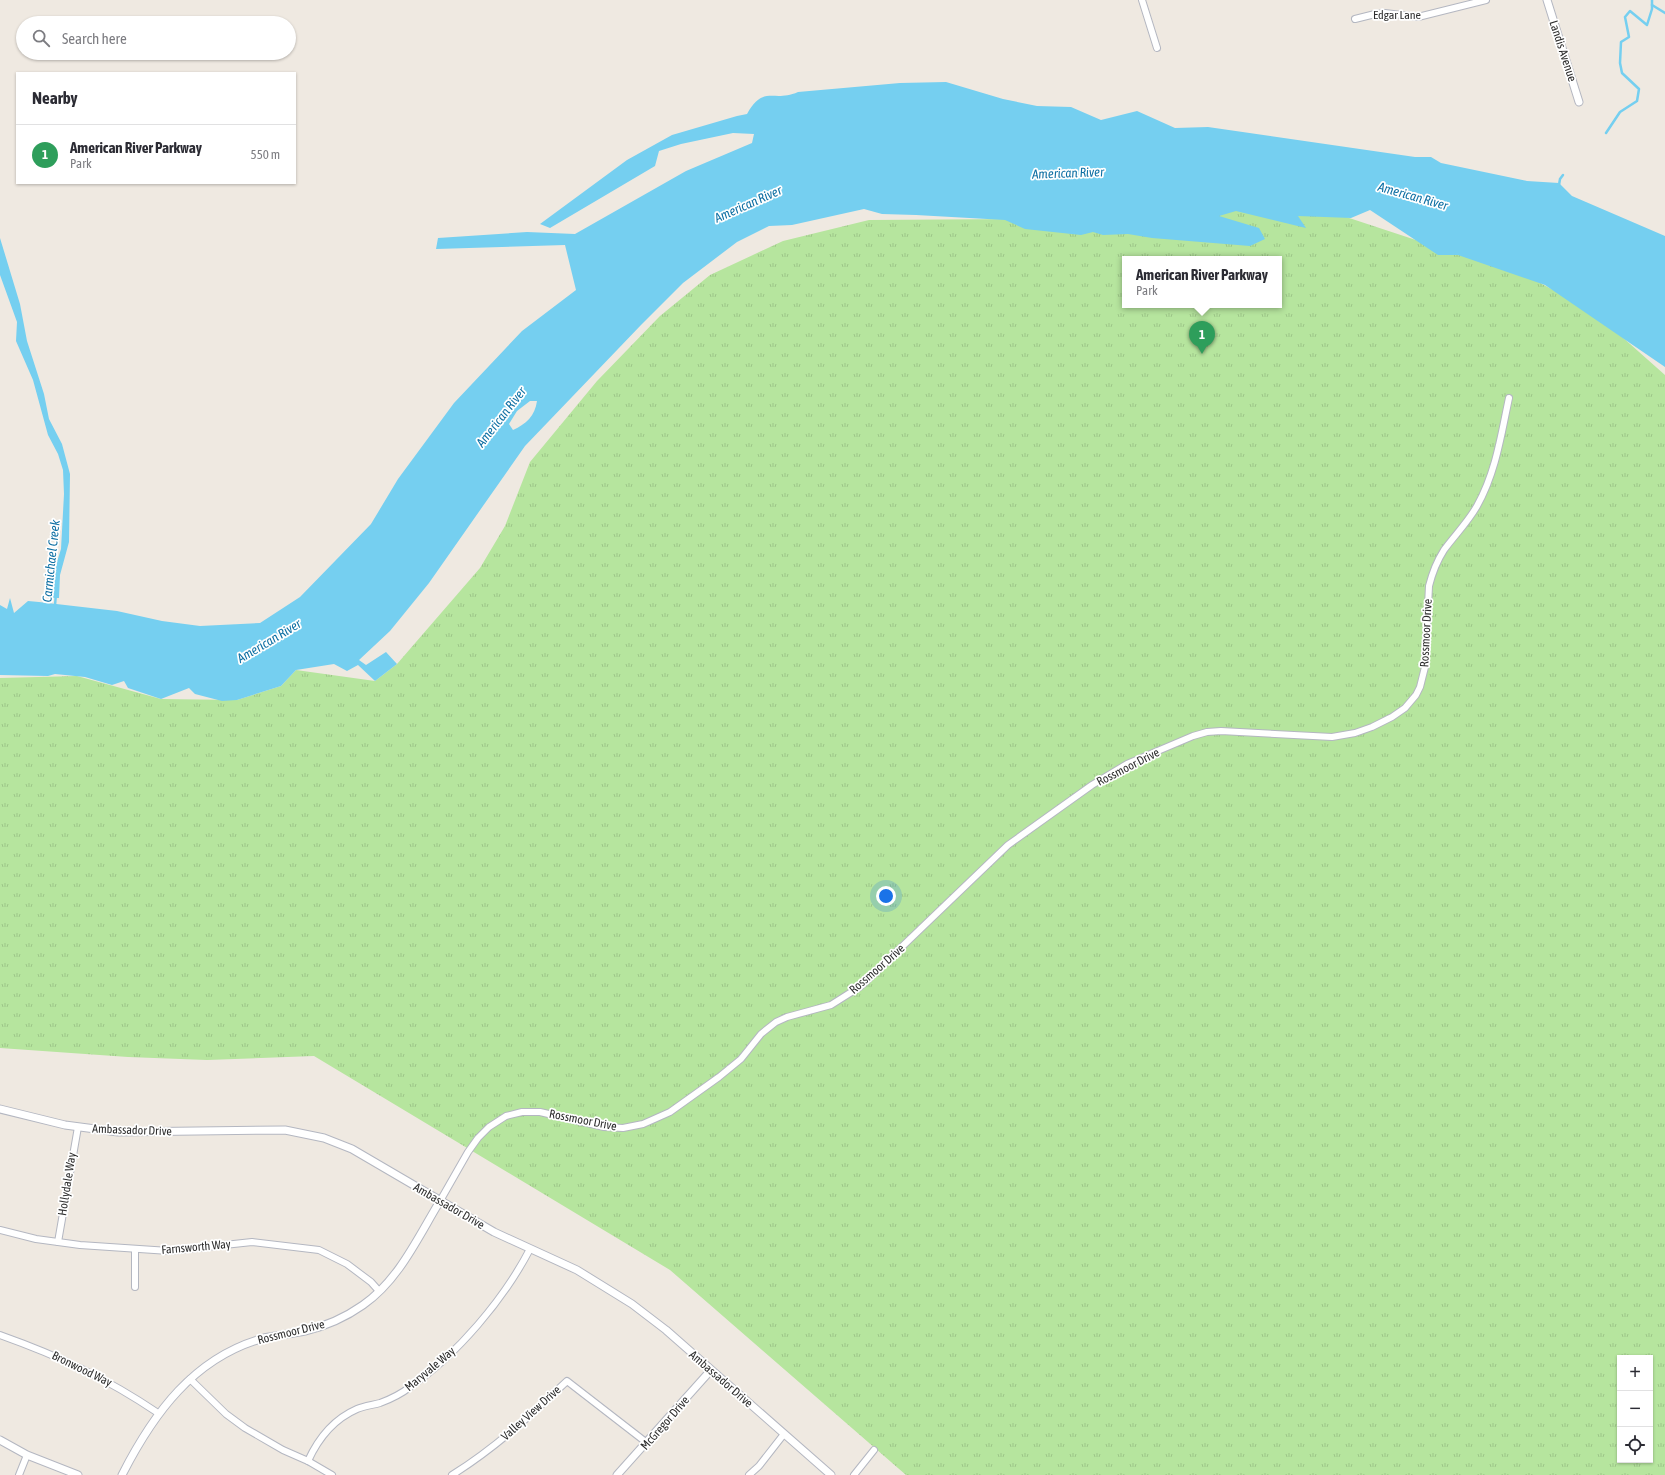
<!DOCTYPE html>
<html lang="en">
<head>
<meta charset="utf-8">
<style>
	:root { --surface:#fff; --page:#f7f7f7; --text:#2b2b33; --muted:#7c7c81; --line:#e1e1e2; --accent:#0b8043 }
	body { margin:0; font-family:"Asap Condensed",sans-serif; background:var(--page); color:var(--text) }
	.controls { position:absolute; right:12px; bottom:12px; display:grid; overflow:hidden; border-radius:0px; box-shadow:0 1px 3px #0004 }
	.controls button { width:36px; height:36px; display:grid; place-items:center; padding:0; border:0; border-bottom:1px solid var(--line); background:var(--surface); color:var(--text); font:20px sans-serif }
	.you { position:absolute; left:886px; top:896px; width:14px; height:14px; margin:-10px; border:3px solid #fff; border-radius:50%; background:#1a73e8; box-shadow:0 0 0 6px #1a73e833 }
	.badge { display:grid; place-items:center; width:26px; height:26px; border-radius:50%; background:var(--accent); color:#fff; font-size:13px; font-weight:700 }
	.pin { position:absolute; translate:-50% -33px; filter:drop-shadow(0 1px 2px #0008) }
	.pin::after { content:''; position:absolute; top:21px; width:14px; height:12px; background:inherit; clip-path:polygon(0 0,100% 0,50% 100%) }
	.popup { position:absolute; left:1122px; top:256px; width:160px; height:52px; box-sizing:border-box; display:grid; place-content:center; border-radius:0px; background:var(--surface); filter:drop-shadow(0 1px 3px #0005); font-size:13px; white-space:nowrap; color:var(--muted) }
	.popup b { font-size:15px; color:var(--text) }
	.popup::after { content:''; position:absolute; left:50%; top:100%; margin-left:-8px; border:8px solid transparent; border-top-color:var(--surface) }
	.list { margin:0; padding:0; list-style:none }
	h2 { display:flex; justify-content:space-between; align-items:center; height:52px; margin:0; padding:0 16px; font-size:17px }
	h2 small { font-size:13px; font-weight:400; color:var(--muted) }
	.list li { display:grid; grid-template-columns:26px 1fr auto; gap:12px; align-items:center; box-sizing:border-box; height:60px; padding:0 16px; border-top:1px solid var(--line) }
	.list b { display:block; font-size:15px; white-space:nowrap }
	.list p { margin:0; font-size:13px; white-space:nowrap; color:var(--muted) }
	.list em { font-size:13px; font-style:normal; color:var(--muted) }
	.icon { flex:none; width:22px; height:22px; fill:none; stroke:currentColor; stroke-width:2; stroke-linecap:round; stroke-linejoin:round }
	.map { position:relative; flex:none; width:1665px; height:1475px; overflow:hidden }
	.search { position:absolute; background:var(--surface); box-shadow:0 1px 3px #0004; left:16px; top:16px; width:280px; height:44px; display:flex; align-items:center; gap:10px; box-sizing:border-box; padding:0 14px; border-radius:22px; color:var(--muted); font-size:15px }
	.panel { position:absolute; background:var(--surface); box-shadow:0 1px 3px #0004; left:16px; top:72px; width:280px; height:112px; border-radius:0px }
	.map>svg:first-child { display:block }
	.grass { fill:url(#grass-tufts); fill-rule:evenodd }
	.water { fill:#75cff0; fill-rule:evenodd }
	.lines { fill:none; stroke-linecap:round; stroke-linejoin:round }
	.stream { stroke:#75cff0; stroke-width:2.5 }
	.minor-casing { stroke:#b4b7c1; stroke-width:8 }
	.tertiary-casing { stroke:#b4b7c1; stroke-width:9 }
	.minor { stroke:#fff; stroke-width:6 }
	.tertiary { stroke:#fff; stroke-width:7 }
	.labels { text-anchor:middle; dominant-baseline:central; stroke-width:3.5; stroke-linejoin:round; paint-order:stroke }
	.street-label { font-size:12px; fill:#2e2e2e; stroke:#fff }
	.water-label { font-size:13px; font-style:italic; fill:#0d6fa3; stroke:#fff }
</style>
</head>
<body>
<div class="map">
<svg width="1665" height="1475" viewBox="0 0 1665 1475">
	<defs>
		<pattern id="grass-tufts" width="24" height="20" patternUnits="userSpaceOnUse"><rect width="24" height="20" fill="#b6e59e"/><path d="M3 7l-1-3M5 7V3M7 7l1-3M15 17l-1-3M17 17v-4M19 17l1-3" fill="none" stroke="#9dc588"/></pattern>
	</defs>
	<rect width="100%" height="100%" fill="#efe9e1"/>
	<path class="grass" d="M1184,201L1328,211L1531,278L1594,312L1665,375V1475H906L670,1270L314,1056L207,1060L128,1057L0,1048V678L77,676L161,699L237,700L281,686L296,670L375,681L397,664L480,568L505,526L530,462L597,381L660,316L710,275L783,241L869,220L1037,219ZM1125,259H1279V305H1125ZM1620,1358H1650V1460H1620Z"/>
	<g class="water">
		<path d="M946,82L1003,99L1037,106L1071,107L1101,120L1137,111L1175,128L1208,127L1415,157H1431L1441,163L1527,181L1559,183L1572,196L1665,236V367L1545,285L1458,255H1438L1370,210L1351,218L1298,216L1306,228L1236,211L1219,216L1259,228L1265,239L1250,246L1152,238L1128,234L1103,235L1093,232L1081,235L1025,229L1005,220L916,215L882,214L864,209L792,225L769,226L737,242L683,283L641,325L525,446L429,583L390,631L359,660L366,665L386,652L397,664L375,681L358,665L347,671L334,664L296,670L281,686L237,700L222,701L195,694L189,688L161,699L128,688L124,681L112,685L85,677L55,674L48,676L0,675V605L7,609L10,598L14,613L28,601L39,602L117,611L162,621L200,626L260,623L300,597L371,524L398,479L454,403L522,331L576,290L565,245L436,249L438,238L527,232L575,234L686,171L752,143L754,134L733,133L681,144L659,151L655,166L550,228L540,224L627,160L672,135L737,116L747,114C764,84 773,103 798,92L900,83ZM530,401H537C535,416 526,424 513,430L509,424L517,411Z"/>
		<path d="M0,238L20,304L27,341L44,394L49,419L62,444L70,474L69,542L60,575L59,598H52L56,565L61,549L64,494L63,470L58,454L48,435L33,380L16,341L17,322L0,275Z"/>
	</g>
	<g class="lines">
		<g class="stream">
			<path d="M1652,5L1665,13"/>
			<path d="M1606,133L1620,112L1637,101L1639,89L1622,73L1620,63L1621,42L1629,37L1625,17L1630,11L1647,25L1652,9V0"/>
			<path d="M1559,185L1560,179L1563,175"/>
			<path d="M55,605L56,594"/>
		</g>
		<defs>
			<g id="minor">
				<path d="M1142,0L1157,48"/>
				<path d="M1355,19L1375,14L1385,13L1418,17L1486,0"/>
				<path d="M440,1201L468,1152L478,1138L489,1127L506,1116L522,1112H540L604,1127L623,1128L643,1124L670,1112L719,1077L741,1059L761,1034L776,1022L787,1017L831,1005L861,986L1008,845L1092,785L1127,764L1193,736L1207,732L1221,731L1332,737L1355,733L1372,727L1392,717L1405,708L1416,695L1420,687L1425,667L1429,586C1432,574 1437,561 1444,550C1455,535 1468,522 1477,506C1496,472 1501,435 1509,398"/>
				<path d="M0,1230L36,1239L80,1245L169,1251L252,1242L319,1250L347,1264L371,1282L379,1291"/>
				<path d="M58,1242L78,1127"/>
				<path d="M135,1287V1249"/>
				<path d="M0,1335C59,1356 106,1378 158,1413"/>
				<path d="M190,1379L226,1414L245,1428L283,1450L308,1461L332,1475"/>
				<path d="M308,1461C318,1439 334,1419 357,1409C364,1406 373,1405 380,1403C391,1399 401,1394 410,1387C457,1355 504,1299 530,1249"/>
				<path d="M19,1475L27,1455"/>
				<path d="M452,1475C494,1449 531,1415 567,1381L647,1443"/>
				<path d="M749,1475L759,1466L784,1434"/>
				<path d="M854,1475L874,1450"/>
			</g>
			<g id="tertiary">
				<path d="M1547,0L1579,102"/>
				<path d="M0,1109L65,1125L118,1132L285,1130L324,1138L352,1149L494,1232L577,1270L632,1304L666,1330L831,1475"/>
				<path d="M0,1440L27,1455L78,1475"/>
				<path d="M122,1475C153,1414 194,1357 264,1338C277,1335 291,1334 305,1331C326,1326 346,1317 363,1305C399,1280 418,1237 440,1201"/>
				<path d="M617,1475L711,1370"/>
			</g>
		</defs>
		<use href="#minor" class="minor-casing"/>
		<use href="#tertiary" class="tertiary-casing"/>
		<use href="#minor" class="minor"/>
		<use href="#tertiary" class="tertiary"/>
	</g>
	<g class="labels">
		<g class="street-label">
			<text x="1397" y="15">Edgar Lane</text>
			<text transform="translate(1563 51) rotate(72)">Landis Avenue</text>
			<text transform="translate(1426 633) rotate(-87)">Rossmoor Drive</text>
			<text transform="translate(1128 767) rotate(-27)">Rossmoor Drive</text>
			<text transform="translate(877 969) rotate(-41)">Rossmoor Drive</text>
			<text transform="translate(583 1120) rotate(11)">Rossmoor Drive</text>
			<text transform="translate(132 1130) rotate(2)">Ambassador Drive</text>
			<text transform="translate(67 1184) rotate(-81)">Hollydale Way</text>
			<text transform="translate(449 1206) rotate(30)">Ambassador Drive</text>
			<text transform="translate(196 1247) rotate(-5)">Farnsworth Way</text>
			<text transform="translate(291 1332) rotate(-14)">Rossmoor Drive</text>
			<text transform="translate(82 1369) rotate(26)">Bronwood Way</text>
			<text transform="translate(430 1369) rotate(-40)">Maryvale Way</text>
			<text transform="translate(721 1379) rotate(41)">Ambassador Drive</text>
			<text transform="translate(531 1413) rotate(-42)">Valley View Drive</text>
			<text transform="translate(665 1423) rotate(-49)">McGregor Drive</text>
		</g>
		<g class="water-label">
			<text transform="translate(1068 173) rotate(-2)">American River</text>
			<text transform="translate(1413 196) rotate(16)">American River</text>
			<text transform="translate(748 204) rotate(-24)">American River</text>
			<text transform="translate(501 417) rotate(-52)">American River</text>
			<text transform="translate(51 561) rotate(-84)">Carmichael Creek</text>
			<text transform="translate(269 641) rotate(-31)">American River</text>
		</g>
	</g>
</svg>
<div class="controls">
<button>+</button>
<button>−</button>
<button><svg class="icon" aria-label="locate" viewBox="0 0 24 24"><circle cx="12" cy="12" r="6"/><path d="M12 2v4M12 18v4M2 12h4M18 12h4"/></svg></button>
</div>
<div class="you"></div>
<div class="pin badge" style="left:1202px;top:354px;background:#2e9e5b">1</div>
<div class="popup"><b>American River Parkway</b>Park</div>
<div class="search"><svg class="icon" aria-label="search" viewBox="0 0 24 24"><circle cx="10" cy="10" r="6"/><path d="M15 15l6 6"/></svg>Search here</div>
<section class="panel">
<h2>Nearby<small></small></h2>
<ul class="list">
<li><span class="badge" style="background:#2e9e5b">1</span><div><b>American River Parkway</b><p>Park</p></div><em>550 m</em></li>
</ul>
</section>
</div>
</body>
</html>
